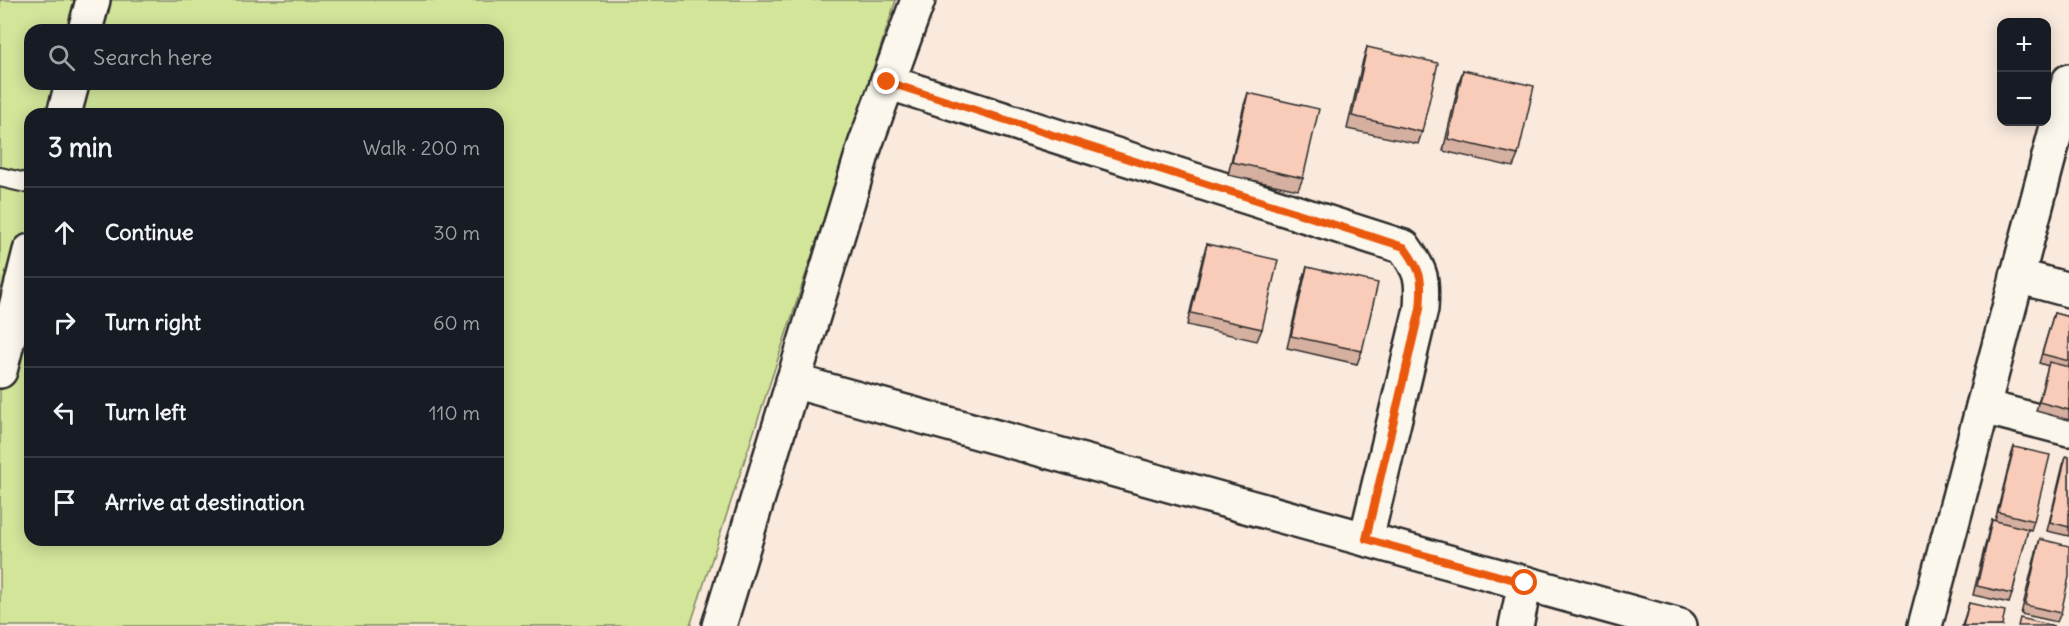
<!DOCTYPE html>
<html lang="en">
<head>
<meta charset="utf-8">
<style>
	:root { --surface:#171b24; --page:#242831; --text:#f1f3f6; --muted:#9ea1a6; --line:#363941 }
	body { margin:0; font-family:Delius,sans-serif; background:var(--page); color:var(--text) }
	.controls { position:absolute; right:18px; top:18px; display:grid; overflow:hidden; border-radius:12px; box-shadow:0 3px 15px #0003 }
	.controls button { width:54px; height:54px; display:grid; place-items:center; padding:0; border:0; border-bottom:2px solid var(--line); background:var(--surface); color:var(--text); font:30px sans-serif }
	.stop { position:absolute; width:18px; height:18px; margin:-14px; border:4px solid #ea580c; border-radius:50%; background:#fff }
	.stop.end { background:#ea580c; border-color:#fff; box-shadow:0 2px 6px #0008 }
	.list { margin:0; padding:0; list-style:none }
	h2 { display:flex; justify-content:space-between; align-items:center; height:78px; margin:0; padding:0 24px; font-size:26px }
	h2 small { font-size:20px; font-weight:400; color:var(--muted) }
	.list li { display:grid; grid-template-columns:39px 1fr auto; gap:18px; align-items:center; box-sizing:border-box; height:90px; padding:0 24px; border-top:2px solid var(--line) }
	.list b { display:block; font-size:22px; white-space:nowrap }
	.list em { font-size:20px; font-style:normal; color:var(--muted) }
	.icon { flex:none; width:33px; height:33px; fill:none; stroke:currentColor; stroke-width:2; stroke-linecap:round; stroke-linejoin:round }
	.map { position:relative; flex:none; width:2069px; height:626px; overflow:hidden }
	.search { position:absolute; background:var(--surface); box-shadow:0 3px 15px #0003; left:24px; top:24px; width:480px; height:66px; display:flex; align-items:center; gap:15px; box-sizing:border-box; padding:0 21px; border-radius:18px; color:var(--muted); font-size:22px }
	.panel { position:absolute; background:var(--surface); box-shadow:0 3px 15px #0003; left:24px; top:108px; width:480px; height:438px; border-radius:18px }
	.map>svg:first-child { display:block }
	.green { fill:#d2e599; stroke:#7e8862; stroke-width:1.5; fill-rule:evenodd }
	.lines { fill:none; stroke-linecap:round; stroke-linejoin:round }
	.service-casing { stroke:#2b2b2b; stroke-width:22 }
	.minor-casing { stroke:#2b2b2b; stroke-width:38 }
	.service { stroke:#fbf7ec; stroke-width:18 }
	.minor { stroke:#fbf7ec; stroke-width:33 }
	.wall { fill:#d5af9f; stroke:#2b2b2b; stroke-width:1.5 }
	.building { fill:#f8ccb9; stroke:#2b2b2b; stroke-width:1.5 }
	.route { stroke:#ea580c; stroke-width:8 }
</style>
</head>
<body>
<div class="map">
<svg width="2069" height="626" viewBox="0 0 2069 626">
	<rect width="100%" height="100%" fill="#faeadd"/>
	<filter id="ink" filterUnits="userSpaceOnUse"><feTurbulence type="fractalNoise" baseFrequency=".0167" numOctaves="2"/><feDisplacementMap in="SourceGraphic" scale="12" xChannelSelector="R" yChannelSelector="G"/><feConvolveMatrix kernelMatrix="1 2 1 2 8 2 1 2 1" color-interpolation-filters="sRGB"/></filter>
	<g filter="url(#ink)">
		<path class="green" d="M0,0H896L690,626H0ZM30,30H498V84H30ZM30,114H498V540H30Z"/>
		<g class="lines">
			<defs>
				<path id="service" d="M0,177L30,184"/>
				<g id="minor">
					<path d="M85,30L93,0"/>
					<path d="M887,82L1404,247C1422,272 1423,279 1421,309L1366,539"/>
					<path d="M64,114L72,84"/>
					<path d="M2017,276L2069,290"/>
					<path d="M0,371L30,251"/>
					<path d="M793,381L1680,626"/>
					<path d="M1983,407L2069,429"/>
					<path d="M719,626L865,145L918,0"/>
					<path d="M1516,626L1525,583"/>
					<path d="M1925,626L2069,81"/>
				</g>
			</defs>
			<use href="#service" class="service-casing"/>
			<use href="#minor" class="minor-casing"/>
			<use href="#service" class="service"/>
			<use href="#minor" class="minor"/>
		</g>
		<g class="wall">
			<path d="M1367,47L1422,132L1418,144L1347,129L1363,60Z"/>
			<path d="M1463,70L1518,155L1513,167L1443,151L1459,82Z"/>
			<path d="M1248,93L1303,178L1298,190L1228,175L1244,105Z"/>
			<path d="M1207,244L1262,329L1257,341L1187,325L1203,256Z"/>
			<path d="M1307,267L1362,351L1357,364L1287,348L1303,279Z"/>
			<path d="M2054,313L2069,317V420L2036,411L2048,366L2039,363Z"/>
			<path d="M2014,447L2034,521L2031,530L2028,529L2012,594L2009,603L1973,595L1989,529L1992,520L1995,521L2011,456Z"/>
			<path d="M2066,456L2069,457V536L2047,531L2063,465Z"/>
			<path d="M2040,539L2061,613L2057,622L2021,614L2037,548Z"/>
			<path d="M1969,603L2002,626H1962Z"/>
		</g>
		<g class="building">
			<path d="M1367,47L1438,63L1422,132L1352,116Z"/>
			<path d="M1463,70L1534,86L1518,155L1448,139Z"/>
			<path d="M1248,93L1319,109L1303,178L1232,162Z"/>
			<path d="M1207,244L1278,260L1262,329L1191,313Z"/>
			<path d="M1307,267L1378,283L1362,351L1291,336Z"/>
			<path d="M2054,313L2069,317V361L2042,354Z"/>
			<path d="M2049,362L2069,367V410L2039,402Z"/>
			<path d="M2014,447L2050,455L2034,521L1998,512Z"/>
			<path d="M2066,456L2069,457V527L2050,522Z"/>
			<path d="M1992,520L2028,529L2012,594L1977,586Z"/>
			<path d="M2040,539L2069,546V577L2061,613L2025,605Z"/>
			<path d="M1969,603L2005,611L2002,626H1963Z"/>
			<path d="M2020,618L2054,626H2018Z"/>
		</g>
	</g>
	<g class="lines" filter="url(#ink)">
		<path class="route" d="M887,82L1404,247C1422,272 1423,279 1420,309L1366,539L1525,583"/>
	</g>
</svg>
<div class="controls">
<button>+</button>
<button>−</button>
</div>
<div class="stop" style="left:1525px;top:583px"></div>
<div class="stop end" style="left:887px;top:82px"></div>
<div class="search"><svg class="icon" aria-label="search" viewBox="0 0 24 24"><circle cx="10" cy="10" r="6"/><path d="M15 15l6 6"/></svg>Search here</div>
<section class="panel">
<h2>3 min<small>Walk · 200 m</small></h2>
<ul class="list">
<li><svg class="icon" aria-label="ahead" viewBox="0 0 24 24"><path d="M12 20V5M6 11l6-6 6 6"/></svg><div><b>Continue</b></div><em>30 m</em></li>
<li><svg class="icon" aria-label="right" viewBox="0 0 24 24"><path d="M7 20v-9h11M14 6l5 5-5 5"/></svg><div><b>Turn right</b></div><em>60 m</em></li>
<li><svg class="icon" aria-label="left" viewBox="0 0 24 24"><path d="M17 20v-9H6M10 6l-5 5 5 5"/></svg><div><b>Turn left</b></div><em>110 m</em></li>
<li><svg class="icon" aria-label="arrive" viewBox="0 0 24 24"><path d="M6 21V4h12l-3 4 3 4H6"/></svg><div><b>Arrive at destination</b></div></li>
</ul>
</section>
</div>
</body>
</html>
